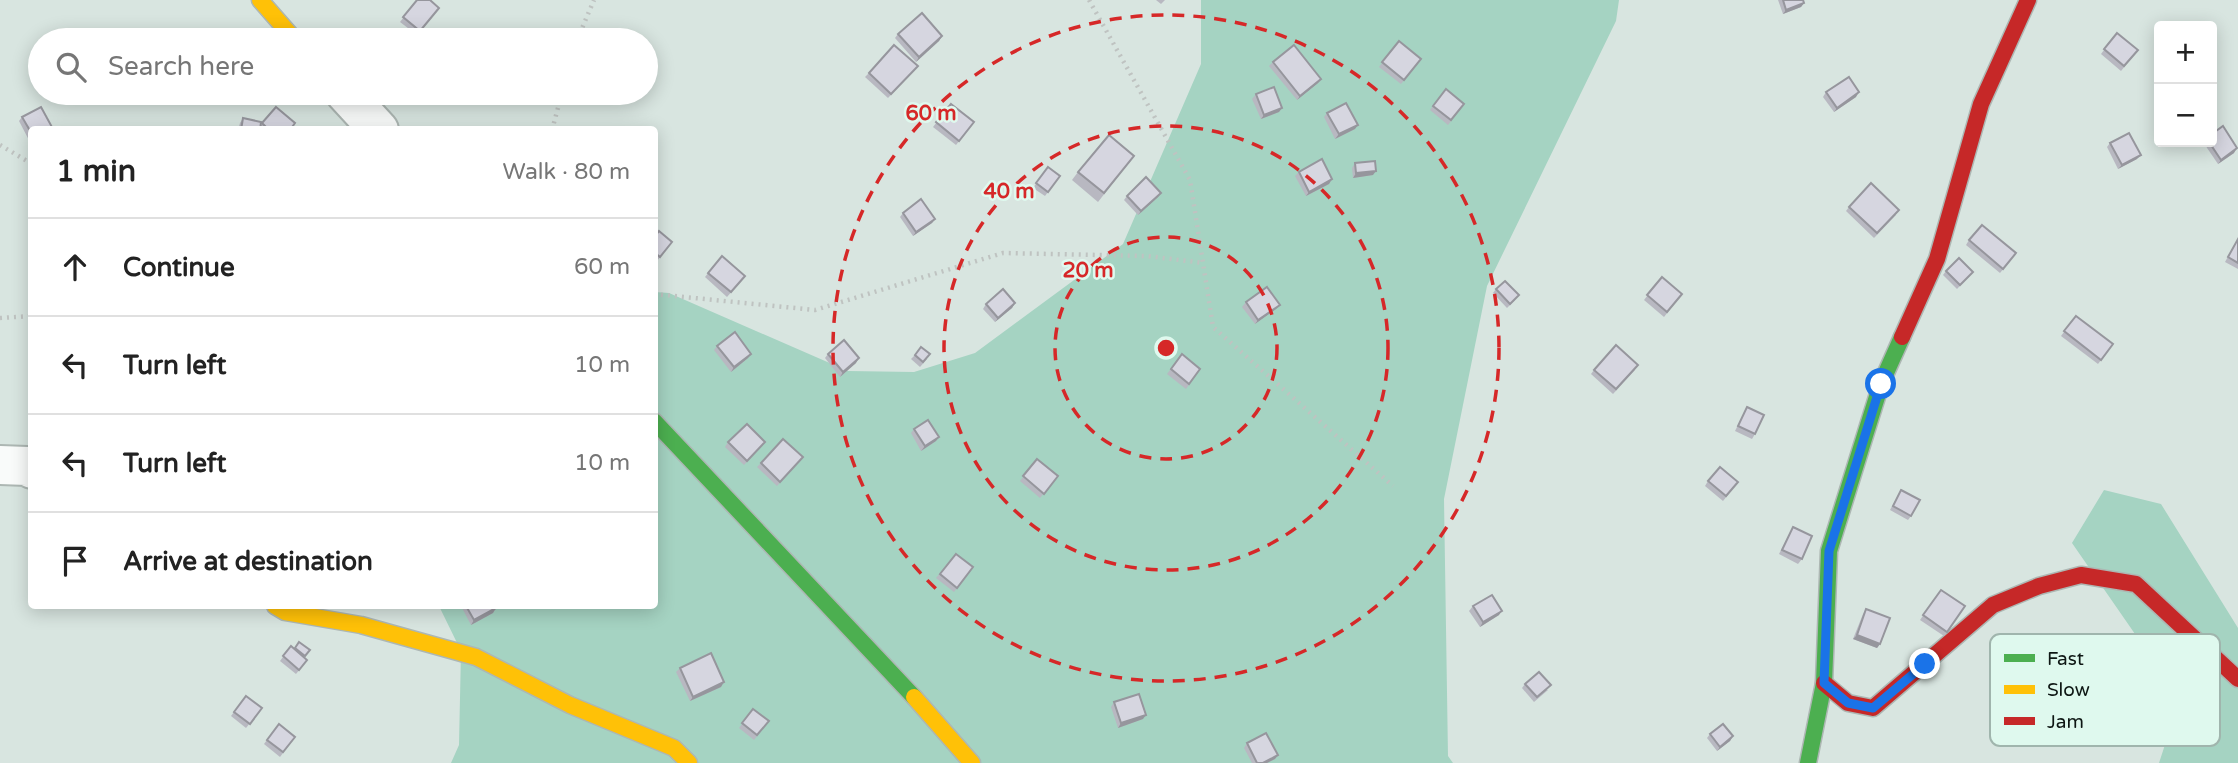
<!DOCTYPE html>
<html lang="en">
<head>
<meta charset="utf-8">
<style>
	:root { --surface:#fff; --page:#f2f2f2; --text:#222; --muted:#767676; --line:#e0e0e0 }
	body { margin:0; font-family:"Varela Round",sans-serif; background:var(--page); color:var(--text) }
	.controls { position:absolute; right:21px; top:21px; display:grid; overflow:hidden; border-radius:7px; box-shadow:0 4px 18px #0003 }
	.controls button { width:63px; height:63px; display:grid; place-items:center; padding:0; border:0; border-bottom:2px solid var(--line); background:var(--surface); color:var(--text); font:35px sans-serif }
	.stop { position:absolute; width:21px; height:21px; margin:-16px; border:5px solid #1a73e8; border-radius:50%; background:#fff }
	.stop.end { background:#1a73e8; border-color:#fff; box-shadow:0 2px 7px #0008 }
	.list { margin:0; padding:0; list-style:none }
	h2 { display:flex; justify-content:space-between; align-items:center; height:91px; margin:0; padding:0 28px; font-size:30px }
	h2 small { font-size:23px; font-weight:400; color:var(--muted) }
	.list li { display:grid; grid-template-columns:46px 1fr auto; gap:21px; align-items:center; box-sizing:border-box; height:98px; padding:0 28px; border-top:2px solid var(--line) }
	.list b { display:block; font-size:26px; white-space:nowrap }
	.list em { font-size:23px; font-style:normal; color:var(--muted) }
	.icon { flex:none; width:38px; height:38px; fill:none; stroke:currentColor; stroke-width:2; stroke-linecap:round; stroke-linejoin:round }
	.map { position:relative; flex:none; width:2238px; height:763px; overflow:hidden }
	.search { position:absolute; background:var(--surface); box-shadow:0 4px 18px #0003; left:28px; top:28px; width:630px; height:77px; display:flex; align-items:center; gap:18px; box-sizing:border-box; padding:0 24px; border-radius:38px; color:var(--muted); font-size:26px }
	.panel { position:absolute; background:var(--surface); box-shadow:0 4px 18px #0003; left:28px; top:126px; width:630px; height:483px; border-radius:7px }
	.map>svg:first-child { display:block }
	.green { fill:#a5d3c2 }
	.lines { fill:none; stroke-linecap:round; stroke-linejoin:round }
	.street-casing { stroke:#adb7b3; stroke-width:42 }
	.fast-casing { stroke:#adb7b3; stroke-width:19 }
	.slow-casing { stroke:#adb7b3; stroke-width:19 }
	.jam-casing { stroke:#adb7b3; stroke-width:19 }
	.path { stroke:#bfc3c1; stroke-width:4.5; stroke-dasharray:2 5; stroke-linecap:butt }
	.street { stroke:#f9fbfa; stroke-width:38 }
	.fast { stroke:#4caf50; stroke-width:16 }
	.slow { stroke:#ffc107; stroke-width:16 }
	.jam { stroke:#c62828; stroke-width:16 }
	.wall { fill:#b8b8c1 }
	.shaded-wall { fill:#96969d }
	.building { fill:#d6d6e0; stroke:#96969d; stroke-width:2 }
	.route { stroke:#1a73e8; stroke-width:9 }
	.ring { fill:none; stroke:#d62828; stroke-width:3.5; stroke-dasharray:12 9 }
	.key { fill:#dff9ee; stroke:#a0b5ad; stroke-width:2 }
	.key-label { font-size:19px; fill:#0e1714 }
	.centre { fill:#d62828; stroke:#dff9ee; stroke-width:3.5 }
	.ring-label { font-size:21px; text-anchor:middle; font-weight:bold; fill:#d62828; stroke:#dff9ee; stroke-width:5; stroke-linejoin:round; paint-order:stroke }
</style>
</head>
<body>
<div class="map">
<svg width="2238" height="763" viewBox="0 0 2238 763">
	<rect width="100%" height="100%" fill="#d8e5e0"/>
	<g class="green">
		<path d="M1201,0H1619L1616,21L1487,286L1444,499L1448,756L1453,763H451L459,745L461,651L439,606H654L655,292L669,293L848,371L914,372L975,353L1123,244L1201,64Z"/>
		<path d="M2104,490L2161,504L2238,628V763H2159L2180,699L2072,543Z"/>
	</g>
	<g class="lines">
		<defs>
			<g id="street">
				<path d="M345,93L379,130"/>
				<path d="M0,465L27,466L32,469"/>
			</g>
			<g id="fast">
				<path d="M654,421L914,697"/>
				<path d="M1808,763L1824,683L1829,551L1881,384L1902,337"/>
			</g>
			<g id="slow">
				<path d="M260,0L295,40"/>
				<path d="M275,606L285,612L361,625L476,657L570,705L674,748L689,763"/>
				<path d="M914,697L972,763"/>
			</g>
			<g id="jam">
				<path d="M1902,337L1937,259L1981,104L2028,0"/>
				<path d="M1824,683L1848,703L1873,708L1993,605L2039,586L2081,575L2136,584L2238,679"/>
			</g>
		</defs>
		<use href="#street" class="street-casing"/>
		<use href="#fast" class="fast-casing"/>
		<use href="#slow" class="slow-casing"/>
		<use href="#jam" class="jam-casing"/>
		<g class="path">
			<path d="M1089,0L1190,180L1213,327L1393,486"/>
			<path d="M577,40L594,0"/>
			<path d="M552,130L562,93"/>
			<path d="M0,145L32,164"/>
			<path d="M654,294L815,310L1003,253L1147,256L1204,263"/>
			<path d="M0,318L32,316"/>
		</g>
		<use href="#street" class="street"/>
		<use href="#fast" class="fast"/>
		<use href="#slow" class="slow"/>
		<use href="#jam" class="jam"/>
	</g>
	<g class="wall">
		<path d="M417,0L439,8L417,35L400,22Z"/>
		<path d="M1156,0H1165L1161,4Z"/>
		<path d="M1778,0H1803L1804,3L1801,7L1783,14Z"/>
		<path d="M2117,33L2138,50L2121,71L2101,54Z"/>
		<path d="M898,34L942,36L939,41L916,62L895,38Z"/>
		<path d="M1399,41L1421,59L1401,84L1379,67Z"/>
		<path d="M1273,62L1321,79L1318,83L1297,100L1269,66Z"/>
		<path d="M918,66L888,98L865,77L869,73Z"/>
		<path d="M1446,89L1464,104L1448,125L1430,110Z"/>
		<path d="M1826,92L1856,97L1834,112L1823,97Z"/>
		<path d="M115,93H133L126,102Z"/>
		<path d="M1256,94L1282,108L1279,112L1261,119L1252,99Z"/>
		<path d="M951,104L974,122L956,145L933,127Z"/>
		<path d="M276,107L295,123L290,130H261L260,129V130H238L240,123L243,118L260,126Z"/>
		<path d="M1327,113L1355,129L1335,139L1324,117Z"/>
		<path d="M22,117L53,129V130H32L31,144L19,121Z"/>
		<path d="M2203,142H2212L2234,153L2218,164Z"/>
		<path d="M2110,143L2137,159L2118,169L2107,147Z"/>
		<path d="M1134,156L1098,202L1072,180L1078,172Z"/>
		<path d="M1355,163L1373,175L1353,178L1352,168Z"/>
		<path d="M1048,167L1060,176L1045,196L1033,188Z"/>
		<path d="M1299,172L1332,179L1329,184L1306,196L1295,176Z"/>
		<path d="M1127,196L1158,197L1138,215L1124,200Z"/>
		<path d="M1849,207L1896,215L1874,238L1846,211Z"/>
		<path d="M903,213L935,219L932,223L913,236L900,217Z"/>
		<path d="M654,237L672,242L657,261L654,259Z"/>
		<path d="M2238,239V269L2225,262Z"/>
		<path d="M1969,240L2016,253L2000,273L1966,245Z"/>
		<path d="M722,256L745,276L727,297L705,277Z"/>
		<path d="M1946,271L1973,272L1957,289L1943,275Z"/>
		<path d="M1662,277L1682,294L1664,317L1644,300Z"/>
		<path d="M1496,289L1515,300L1507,308L1493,293Z"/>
		<path d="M1246,302L1280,305L1276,309L1255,324L1242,307Z"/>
		<path d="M1015,303L1012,308L995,322L983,309L986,304Z"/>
		<path d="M2076,316L2113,344L2098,364L2061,336Z"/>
		<path d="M717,346L748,358L731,372L714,350Z"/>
		<path d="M828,354L856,363L840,377L825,358Z"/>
		<path d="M1182,354L1200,369L1186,389L1167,374Z"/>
		<path d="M915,355L927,359L920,367L911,359Z"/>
		<path d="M1594,370H1635L1613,394L1591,374Z"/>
		<path d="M1747,407L1755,434L1752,439L1735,431Z"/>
		<path d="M914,429L939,437L936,441L921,451L911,433Z"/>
		<path d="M728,442L762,446L744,465L725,447Z"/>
		<path d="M803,457L777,486L757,467L761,463Z"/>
		<path d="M1037,459L1058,476L1040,498L1020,481Z"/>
		<path d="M1708,481L1735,486L1723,501L1705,486Z"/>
		<path d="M1901,490L1911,516L1908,520L1890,510Z"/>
		<path d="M1793,527L1802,559L1798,564L1779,554Z"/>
		<path d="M956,554L973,567L954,592L936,578Z"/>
		<path d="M1941,590L1965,606L1944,636L1920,620Z"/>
		<path d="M461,606H494L496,608L493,613L471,625Z"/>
		<path d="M1473,606L1499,615L1480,627L1469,611Z"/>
		<path d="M1866,609L1880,644L1877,648L1853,639L1863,614Z"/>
		<path d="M299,642L310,650L304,657V664L296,674L280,661L291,646L294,649Z"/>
		<path d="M680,668L721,687L690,701L676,672Z"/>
		<path d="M1525,684L1548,690L1534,702L1522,688Z"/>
		<path d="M246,696L262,708L246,728L231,716Z"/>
		<path d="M1114,702L1143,719L1118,728L1111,707Z"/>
		<path d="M753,709L769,721L754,740L739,728Z"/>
		<path d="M279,724L295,737L280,757L264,744Z"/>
		<path d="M1710,734L1733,736L1730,741L1717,751L1707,738Z"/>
		<path d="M1247,743L1278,755L1275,759L1267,763H1252L1244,748Z"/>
	</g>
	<g class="shaded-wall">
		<path d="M1804,3L1801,7L1783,14L1786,10Z"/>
		<path d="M942,36L939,41L916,62L919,57Z"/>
		<path d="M1321,79L1318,83L1297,100L1300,96Z"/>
		<path d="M1859,92L1856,97L1834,112L1837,108Z"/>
		<path d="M1282,108L1279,112L1261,119L1264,115Z"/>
		<path d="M1358,125L1355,129L1335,139L1339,134Z"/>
		<path d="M2237,148L2234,153L2218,164L2221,160Z"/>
		<path d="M2141,155L2137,159L2118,169L2122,165Z"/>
		<path d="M1376,171L1373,175L1353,178L1356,173Z"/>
		<path d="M1332,179L1329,184L1306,196L1309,192Z"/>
		<path d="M1161,193L1158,197L1138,215L1141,211Z"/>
		<path d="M935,219L932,223L913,236L916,232Z"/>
		<path d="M1015,303L1012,308L995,322L998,318Z"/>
		<path d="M1280,305L1276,309L1255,324L1258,320Z"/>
		<path d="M751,354L748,358L731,372L734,367Z"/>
		<path d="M859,358L856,363L840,377L843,372Z"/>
		<path d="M939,437L936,441L921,451L925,446Z"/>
		<path d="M496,608L493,613L471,625L474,620Z"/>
		<path d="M1502,611L1499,615L1480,627L1483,622Z"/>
		<path d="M1857,635L1880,644L1877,648L1853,639Z"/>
		<path d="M724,682L721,687L690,701L693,697Z"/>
		<path d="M1146,715L1143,719L1118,728L1121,723Z"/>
		<path d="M1733,736L1730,741L1717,751L1720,747Z"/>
		<path d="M1278,755L1275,759L1267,763H1263Z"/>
	</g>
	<g class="building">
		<path d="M417,0H430L439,8L420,31L403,17Z"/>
		<path d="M1783,0H1803L1804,3L1786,10Z"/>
		<path d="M922,13L942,36L919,57L898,34Z"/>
		<path d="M2117,33L2138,50L2124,66L2104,49Z"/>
		<path d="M1399,41L1421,59L1404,80L1382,62Z"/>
		<path d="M894,45L918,66L891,94L869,73Z"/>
		<path d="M1294,45L1321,79L1300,96L1273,62Z"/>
		<path d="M1849,77L1859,92L1837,108L1826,92Z"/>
		<path d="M1274,87L1282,108L1264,115L1256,94Z"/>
		<path d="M1446,89L1464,104L1451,120L1433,106Z"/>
		<path d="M124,93H133L129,97Z"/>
		<path d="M1346,103L1358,125L1339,134L1327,113Z"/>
		<path d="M951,104L974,122L959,141L936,122Z"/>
		<path d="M41,107L53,129L52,130H32V134L22,117Z"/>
		<path d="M276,107L295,123L290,130H269L262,123Z"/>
		<path d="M243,118L261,122L260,130H241Z"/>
		<path d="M2223,126L2237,148L2221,160L2209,142H2212V134Z"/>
		<path d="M2129,133L2141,155L2122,165L2110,143Z"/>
		<path d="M1109,135L1134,156L1104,193L1078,172Z"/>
		<path d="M1322,159L1332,179L1309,192L1299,172Z"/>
		<path d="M1375,161L1376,171L1356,173L1355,163Z"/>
		<path d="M1048,167L1060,176L1048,192L1036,183Z"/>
		<path d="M1146,177L1161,193L1141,211L1127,196Z"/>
		<path d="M1871,183L1899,210L1877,233L1849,207Z"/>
		<path d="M921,199L935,219L916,232L903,213Z"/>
		<path d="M1982,225L2016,253L2003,269L1969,240Z"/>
		<path d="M659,231L672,242L660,257L654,252V237Z"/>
		<path d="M2238,239V263L2228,257Z"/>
		<path d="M722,256L745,276L731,292L708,273Z"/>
		<path d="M1959,258L1973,272L1960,285L1946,271Z"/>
		<path d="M1662,277L1682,294L1667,312L1647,295Z"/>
		<path d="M1505,281L1519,295L1510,304L1496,289Z"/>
		<path d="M1267,287L1280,305L1258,320L1246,302Z"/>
		<path d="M1003,289L1015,303L998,318L986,304Z"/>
		<path d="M2076,316L2113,344L2101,360L2064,331Z"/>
		<path d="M735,332L751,354L734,367L717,346Z"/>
		<path d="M844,340L859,358L843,372L828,354Z"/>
		<path d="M1616,345L1638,365L1616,389L1594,370Z"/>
		<path d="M921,347L930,354L923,362L915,355Z"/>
		<path d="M1182,354L1200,369L1189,384L1171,369Z"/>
		<path d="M1747,407L1764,415L1755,434L1738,426Z"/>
		<path d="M928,420L939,437L925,446L914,429Z"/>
		<path d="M747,424L765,442L747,461L728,442Z"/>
		<path d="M783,439L803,457L780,482L761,463Z"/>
		<path d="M1037,459L1058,476L1044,494L1023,476Z"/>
		<path d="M1720,467L1738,482L1726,496L1708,481Z"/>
		<path d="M1901,490L1920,500L1911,516L1893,506Z"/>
		<path d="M1793,527L1812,536L1802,559L1782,550Z"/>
		<path d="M956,554L973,567L957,588L940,574Z"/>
		<path d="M1941,590L1965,606L1947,632L1923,615Z"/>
		<path d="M1492,595L1502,611L1483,622L1473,606Z"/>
		<path d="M466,606H494L496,608L474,620Z"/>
		<path d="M1866,609L1890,618L1880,644L1857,635Z"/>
		<path d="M299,642L310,650L305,656L295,648Z"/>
		<path d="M291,646L307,660L299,670L283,656Z"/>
		<path d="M711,653L724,682L693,697L680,668Z"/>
		<path d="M1539,672L1551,685L1537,697L1525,684Z"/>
		<path d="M1139,694L1146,715L1121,723L1114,702Z"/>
		<path d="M246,696L262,708L250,724L234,712Z"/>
		<path d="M753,709L769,721L757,735L742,723Z"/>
		<path d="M279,724L295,737L283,752L267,740Z"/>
		<path d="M1723,724L1733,736L1720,747L1710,734Z"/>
		<path d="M1266,733L1278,755L1263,763H1257L1247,743Z"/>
	</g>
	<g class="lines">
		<path class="route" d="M1881,384L1829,551L1824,683L1848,703L1873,708L1925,664"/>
	</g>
	<g class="ring">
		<circle cx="1166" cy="348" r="111"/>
		<circle cx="1166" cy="348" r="222"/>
		<circle cx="1166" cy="348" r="333"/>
	</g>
	<rect x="1990" y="634" width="230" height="112" rx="10" class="key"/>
	<rect x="2004" y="654" width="31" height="8" fill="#4caf50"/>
	<rect x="2004" y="685" width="31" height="9" fill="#ffc107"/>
	<rect x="2004" y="717" width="31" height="8" fill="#c62828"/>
	<g class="key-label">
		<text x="2047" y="665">Fast</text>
		<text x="2047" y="696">Slow</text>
		<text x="2047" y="728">Jam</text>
	</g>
	<circle cx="1166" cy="348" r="10" class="centre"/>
	<g class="ring-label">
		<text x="931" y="120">60 m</text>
		<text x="1009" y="198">40 m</text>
		<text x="1088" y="277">20 m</text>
	</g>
</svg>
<div class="controls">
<button>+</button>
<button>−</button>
</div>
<div class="stop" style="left:1881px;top:384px"></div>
<div class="stop end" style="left:1925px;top:664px"></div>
<div class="search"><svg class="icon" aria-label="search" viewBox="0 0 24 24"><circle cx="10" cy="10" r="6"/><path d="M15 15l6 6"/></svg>Search here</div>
<section class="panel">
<h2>1 min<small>Walk · 80 m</small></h2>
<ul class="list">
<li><svg class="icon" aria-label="ahead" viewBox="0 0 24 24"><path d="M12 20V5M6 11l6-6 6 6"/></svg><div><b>Continue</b></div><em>60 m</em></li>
<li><svg class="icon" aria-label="left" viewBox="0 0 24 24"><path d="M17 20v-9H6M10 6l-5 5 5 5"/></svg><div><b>Turn left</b></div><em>10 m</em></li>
<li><svg class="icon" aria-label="left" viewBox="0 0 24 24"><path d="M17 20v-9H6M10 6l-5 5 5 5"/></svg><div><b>Turn left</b></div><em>10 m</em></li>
<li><svg class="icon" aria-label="arrive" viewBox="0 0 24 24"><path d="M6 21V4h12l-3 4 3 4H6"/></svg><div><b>Arrive at destination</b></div></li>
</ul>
</section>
</div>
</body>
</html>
